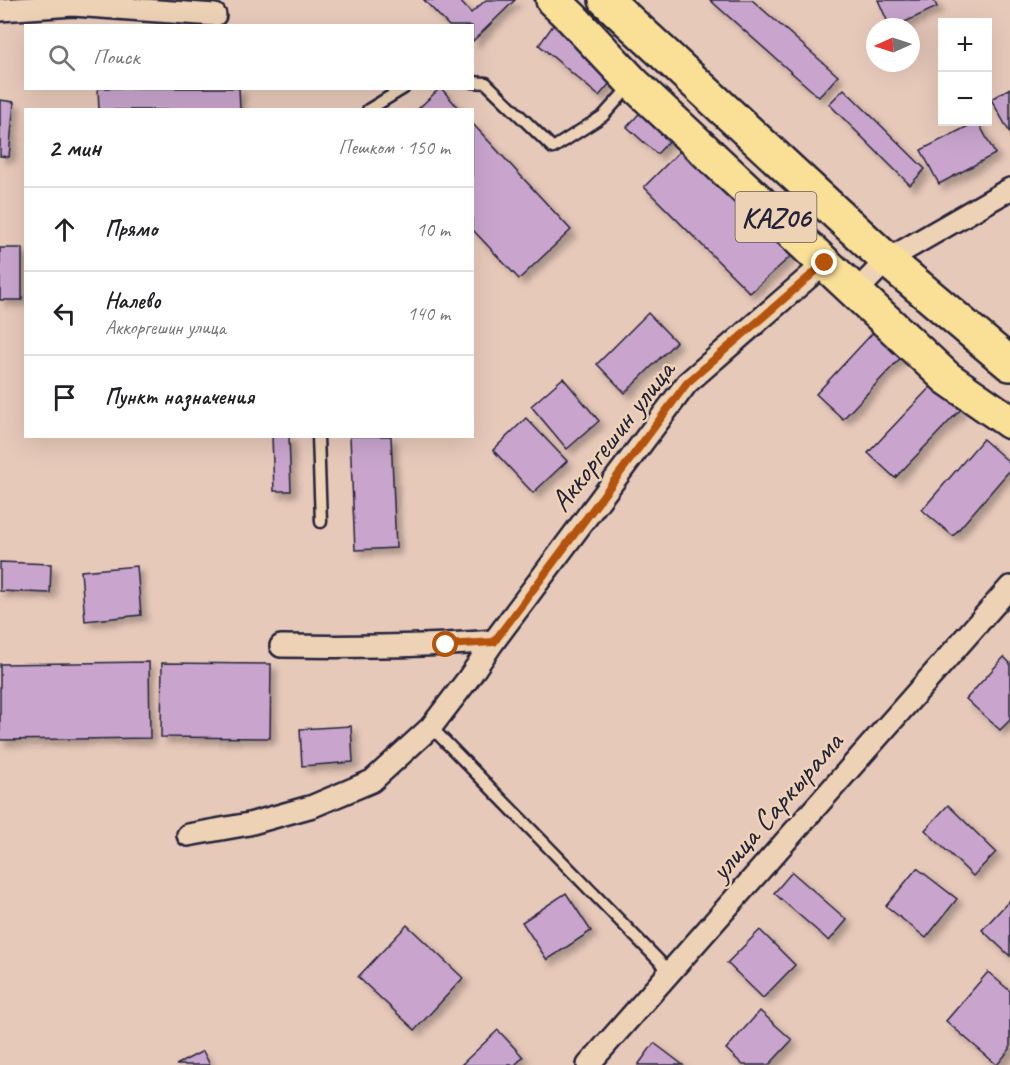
<!DOCTYPE html>
<html lang="ru">
<head>
<meta charset="utf-8">
<style>
	:root { --surface:#fff; --page:#f2f2f2; --text:#202124; --muted:#757577; --line:#e0e0e0 }
	body { margin:0; font-family:Caveat,sans-serif; background:var(--page); color:var(--text) }
	.controls { position:absolute; right:18px; top:18px; display:grid; overflow:hidden; border-radius:0px; box-shadow:0 6px 24px #0002 }
	.controls button { width:54px; height:54px; display:grid; place-items:center; padding:0; border:0; border-bottom:2px solid var(--line); background:var(--surface); color:var(--text); font:30px sans-serif }
	.compass { position:absolute; left:866px; top:18px; width:54px; height:54px; border-radius:50%; background:var(--surface); box-shadow:0 6px 24px #0002; rotate:267deg }
	.stop { position:absolute; width:18px; height:18px; margin:-14px; border:4px solid #b45309; border-radius:50%; background:#fff }
	.stop.end { background:#b45309; border-color:#fff; box-shadow:0 2px 6px #0008 }
	.list { margin:0; padding:0; list-style:none }
	h2 { display:flex; justify-content:space-between; align-items:center; height:78px; margin:0; padding:0 24px; font-size:26px }
	h2 small { font-size:20px; font-weight:400; color:var(--muted) }
	.list li { display:grid; grid-template-columns:39px 1fr auto; gap:18px; align-items:center; box-sizing:border-box; height:84px; padding:0 24px; border-top:2px solid var(--line) }
	.list b { display:block; font-size:22px; white-space:nowrap }
	.list p { margin:0; font-size:20px; white-space:nowrap; color:var(--muted) }
	.list em { font-size:20px; font-style:normal; color:var(--muted) }
	.icon { flex:none; width:33px; height:33px; fill:none; stroke:currentColor; stroke-width:2; stroke-linecap:round; stroke-linejoin:round }
	.map { position:relative; flex:none; width:1010px; height:1065px; overflow:hidden }
	.search { position:absolute; background:var(--surface); box-shadow:0 6px 24px #0002; left:24px; top:24px; width:450px; height:66px; display:flex; align-items:center; gap:15px; box-sizing:border-box; padding:0 21px; border-radius:0px; color:var(--muted); font-size:22px }
	.panel { position:absolute; background:var(--surface); box-shadow:0 6px 24px #0002; left:24px; top:108px; width:450px; height:330px; border-radius:0px }
	.map>svg:first-child { display:block }
	.building { fill:#c9a5ce; stroke:#22223b; stroke-width:1.5; filter:url(#shadow) }
	.lines { fill:none; stroke-linecap:round; stroke-linejoin:round }
	.lane-casing { stroke:#22223b; stroke-width:15 }
	.street-casing { stroke:#22223b; stroke-width:26 }
	.highway-casing { stroke:#22223b; stroke-width:38 }
	.lane { stroke:#eed2b5; stroke-width:10 }
	.street { stroke:#eed2b5; stroke-width:21 }
	.highway { stroke:#fadf96; stroke-width:33 }
	.route { stroke:#b45309; stroke-width:8 }
	.labels { text-anchor:middle; dominant-baseline:central; stroke-width:5; stroke-linejoin:round; paint-order:stroke }
	.shield { fill:#eed2b5; stroke:#5f5760; stroke-width:1.5 }
	.shield-label { font-size:28px; font-weight:bold; fill:#22223b }
	.street-label { font-size:30px; fill:#22223b; stroke:#eed2b5 }
</style>
</head>
<body>
<div class="map">
<svg width="1010" height="1065" viewBox="0 0 1010 1065">
	<defs>
		<filter id="shadow"><feDropShadow dx="5.5" dy="5.5" stdDeviation="3" flood-color="#0004"/></filter>
	</defs>
	<rect width="100%" height="100%" fill="#e7c9ba"/>
	<filter id="ink" filterUnits="userSpaceOnUse"><feTurbulence type="fractalNoise" baseFrequency=".0167" numOctaves="2"/><feDisplacementMap in="SourceGraphic" scale="12" xChannelSelector="R" yChannelSelector="G"/><feConvolveMatrix kernelMatrix="1 2 1 2 8 2 1 2 1" color-interpolation-filters="sRGB"/></filter>
	<g filter="url(#ink)">
		<g class="building">
			<path d="M424,0H459L471,13L486,0H515L472,42V26H449Z"/>
			<path d="M534,0H567L627,63L599,96L539,45L554,24Z"/>
			<path d="M710,0H752L838,76L819,97Z"/>
			<path d="M878,0H934L937,7L894,27H890Z"/>
			<path d="M98,88H239L240,110H99Z"/>
			<path d="M441,88L460,110H417L440,88Z"/>
			<path d="M1010,88V133L991,99Z"/>
			<path d="M844,89L925,169L910,185L829,104Z"/>
			<path d="M658,93L688,121L657,154L627,127Z"/>
			<path d="M0,100L14,102L9,157L0,156Z"/>
			<path d="M976,122H978L995,154L939,184L921,150Z"/>
			<path d="M472,123L571,230L519,279L472,229Z"/>
			<path d="M682,149L792,255L750,293L644,187Z"/>
			<rect x="0" y="248" width="22" height="52"/>
			<path d="M648,313L676,342L625,393L597,364Z"/>
			<path d="M881,324L908,350L843,419L816,394Z"/>
			<path d="M563,378L599,421L567,449L531,406Z"/>
			<path d="M934,383L961,409L895,478L868,453Z"/>
			<path d="M526,418L567,461L533,493L493,450Z"/>
			<path d="M272,436H289L291,491H274Z"/>
			<path d="M350,436H391L396,548L355,550Z"/>
			<path d="M983,439L1010,463V470L953,536L922,510Z"/>
			<path d="M0,562L51,564L50,593L0,591Z"/>
			<path d="M137,566L141,615L85,621L81,571Z"/>
			<path d="M1004,657L1010,663V720L1000,730L966,699Z"/>
			<path d="M149,662L150,738L0,740V664Z"/>
			<path d="M162,663L271,664L270,738L161,737Z"/>
			<path d="M351,726L353,762L302,766L300,729Z"/>
			<path d="M948,805L996,852L973,876L925,830Z"/>
			<path d="M917,868L957,899L926,938L886,906Z"/>
			<path d="M792,872L847,920L829,941L774,893Z"/>
			<path d="M566,893L591,931L547,960L522,922Z"/>
			<path d="M1010,900V956L982,930Z"/>
			<path d="M407,925L463,978L415,1030L358,977Z"/>
			<path d="M760,930L795,965L763,998L727,963Z"/>
			<path d="M988,972L1010,991V1049L997,1065L946,1021Z"/>
			<path d="M760,1011L792,1040L769,1065H743L726,1049Z"/>
			<path d="M498,1030L523,1057L515,1065H461Z"/>
			<path d="M654,1043L683,1065H638Z"/>
			<path d="M203,1051L210,1065H176Z"/>
		</g>
		<g class="lines">
			<defs>
				<g id="lane">
					<path d="M472,82L486,83L553,148L603,116L630,86"/>
					<path d="M368,110L404,88"/>
					<path d="M318,436L321,522"/>
					<path d="M431,727L670,972"/>
				</g>
				<g id="street">
					<path d="M0,10L73,5L215,15"/>
					<path d="M856,292L887,260L1010,189"/>
					<path d="M494,641L687,383L825,263"/>
					<path d="M188,835L249,824L313,806L372,781L431,727L468,679L494,641C423,647 352,647 281,646"/>
					<path d="M588,1065L1010,587"/>
				</g>
				<g id="highway">
					<path d="M553,0L572,18L633,83L947,378L1010,422"/>
					<path d="M606,0L887,260L1010,364"/>
				</g>
			</defs>
			<use href="#lane" class="lane-casing"/>
			<use href="#street" class="street-casing"/>
			<use href="#highway" class="highway-casing"/>
			<use href="#lane" class="lane"/>
			<use href="#street" class="street"/>
			<use href="#highway" class="highway"/>
		</g>
	</g>
	<g class="lines" filter="url(#ink)">
		<path class="route" d="M446,645L494,642L687,383L825,263"/>
	</g>
	<g class="labels">
		<rect class="shield" x="735.5" y="192" width="81" height="50" rx="4.5"/>
		<g class="shield-label">
			<text x="776" y="217">KАZ06</text>
		</g>
		<g class="street-label">
			<text transform="translate(612 436) rotate(-52)">Аккоргешин улица</text>
			<text transform="translate(776 806) rotate(-49)">улица Саркырама</text>
		</g>
	</g>
</svg>
<div class="controls">
<button>+</button>
<button>−</button>
</div>
<svg class="compass" viewBox="-18 -18 36 36"><path d="M0-13l5 13h-10z" fill="#e53935"/><path d="M0 13l5-13h-10z" fill="#757577"/></svg>
<div class="stop" style="left:446px;top:645px"></div>
<div class="stop end" style="left:825px;top:263px"></div>
<div class="search"><svg class="icon" aria-label="search" viewBox="0 0 24 24"><circle cx="10" cy="10" r="6"/><path d="M15 15l6 6"/></svg>Поиск</div>
<section class="panel">
<h2>2 мин<small>Пешком · 150 m</small></h2>
<ul class="list">
<li><svg class="icon" aria-label="ahead" viewBox="0 0 24 24"><path d="M12 20V5M6 11l6-6 6 6"/></svg><div><b>Прямо</b></div><em>10 m</em></li>
<li><svg class="icon" aria-label="left" viewBox="0 0 24 24"><path d="M17 20v-9H6M10 6l-5 5 5 5"/></svg><div><b>Налево</b><p>Аккоргешин улица</p></div><em>140 m</em></li>
<li><svg class="icon" aria-label="arrive" viewBox="0 0 24 24"><path d="M6 21V4h12l-3 4 3 4H6"/></svg><div><b>Пункт назначения</b></div></li>
</ul>
</section>
</div>
</body>
</html>
